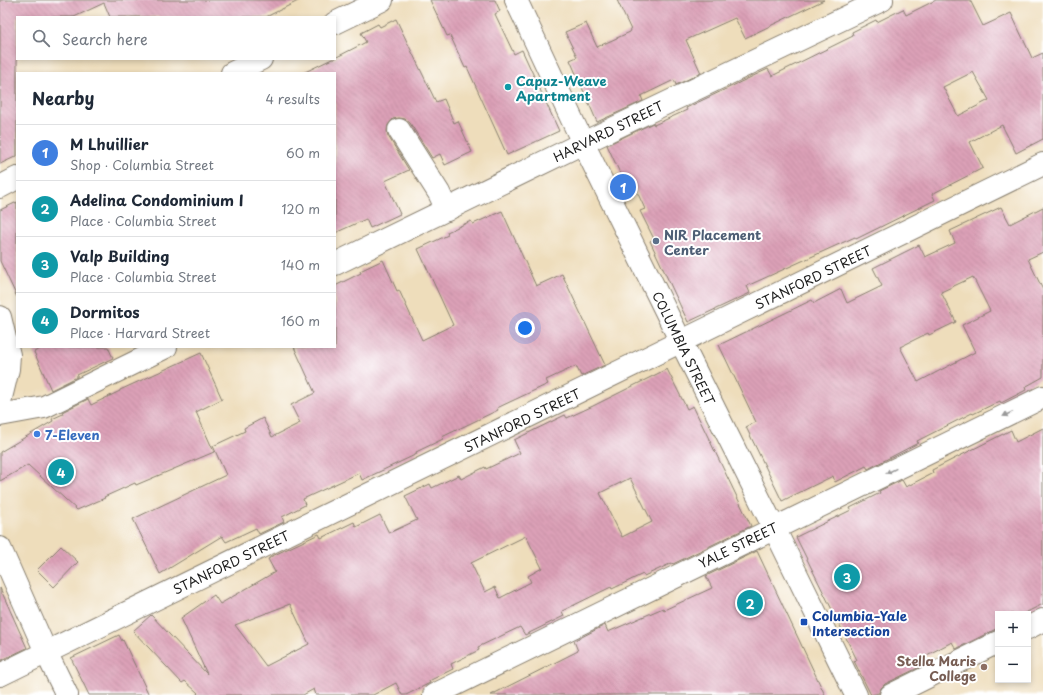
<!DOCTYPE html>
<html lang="en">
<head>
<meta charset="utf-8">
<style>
	:root { --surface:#fff; --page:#f6f6f7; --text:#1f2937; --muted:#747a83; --line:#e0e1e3; --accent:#db2777 }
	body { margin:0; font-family:"Playpen Sans",sans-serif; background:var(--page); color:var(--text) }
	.controls { position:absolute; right:12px; bottom:12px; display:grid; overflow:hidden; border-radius:0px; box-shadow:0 2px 6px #0003 }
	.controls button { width:36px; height:36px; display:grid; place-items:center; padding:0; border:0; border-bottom:1px solid var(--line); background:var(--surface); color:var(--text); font:20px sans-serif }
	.you { position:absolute; left:525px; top:328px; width:14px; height:14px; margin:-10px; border:3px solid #fff; border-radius:50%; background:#1a73e8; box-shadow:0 0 0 6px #1a73e833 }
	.badge { display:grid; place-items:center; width:26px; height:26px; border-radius:50%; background:var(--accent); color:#fff; font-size:13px; font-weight:700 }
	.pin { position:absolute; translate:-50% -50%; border:2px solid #fff; box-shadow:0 1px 4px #0006 }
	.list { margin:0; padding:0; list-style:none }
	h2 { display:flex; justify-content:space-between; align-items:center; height:52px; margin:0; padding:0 16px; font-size:17px }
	h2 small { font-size:13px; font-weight:400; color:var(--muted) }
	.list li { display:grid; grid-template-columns:26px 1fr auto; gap:12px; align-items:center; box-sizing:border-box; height:56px; padding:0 16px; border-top:1px solid var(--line) }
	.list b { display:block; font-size:15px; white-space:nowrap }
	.list p { margin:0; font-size:13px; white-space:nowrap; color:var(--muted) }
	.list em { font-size:13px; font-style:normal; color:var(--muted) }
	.icon { flex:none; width:22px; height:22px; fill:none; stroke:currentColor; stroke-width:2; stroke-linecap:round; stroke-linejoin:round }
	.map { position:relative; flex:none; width:1043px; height:695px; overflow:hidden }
	.search { position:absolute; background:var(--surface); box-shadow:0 2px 6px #0003; left:16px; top:16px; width:320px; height:44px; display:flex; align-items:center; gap:10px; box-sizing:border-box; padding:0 14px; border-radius:0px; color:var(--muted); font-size:15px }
	.panel { position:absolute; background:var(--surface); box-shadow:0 2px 6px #0003; left:16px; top:72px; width:320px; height:276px; border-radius:0px }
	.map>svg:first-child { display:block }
	.building { fill:url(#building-back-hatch); fill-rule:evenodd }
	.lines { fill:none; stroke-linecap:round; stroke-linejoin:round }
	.minor-casing { stroke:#857c6c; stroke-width:24 }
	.minor { stroke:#fff; stroke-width:22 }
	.oneway { fill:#999 }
	.culture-dot { fill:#0f9aa8; stroke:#fff; stroke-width:1.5 }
	.service-dot { fill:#5c6f8a; stroke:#fff; stroke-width:1.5 }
	.shop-dot { fill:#3f7fe0; stroke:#fff; stroke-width:1.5 }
	.transit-dot { fill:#1a4fb4; stroke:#fff; stroke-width:1.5 }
	.education-dot { fill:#8d6e63; stroke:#fff; stroke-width:1.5 }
	.labels { text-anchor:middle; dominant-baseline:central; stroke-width:4; stroke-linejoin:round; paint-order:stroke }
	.culture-label { font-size:13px; font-weight:bold; fill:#0d838f; stroke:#fff; text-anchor:start }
	.street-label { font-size:13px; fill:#1c1c1c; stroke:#fff }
	.service-label { font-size:13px; font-weight:bold; fill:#4e5e75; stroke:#fff; text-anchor:start }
	.shop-label { font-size:13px; font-weight:bold; fill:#366cbe; stroke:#fff; text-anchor:start }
	.transit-label { font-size:13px; font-weight:bold; fill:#164399; stroke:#fff; text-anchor:start }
	.education-label { font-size:13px; font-weight:bold; fill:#785e54; stroke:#fff; text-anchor:end }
</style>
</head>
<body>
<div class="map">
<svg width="1043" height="695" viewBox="0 0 1043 695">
	<defs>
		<pattern id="building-back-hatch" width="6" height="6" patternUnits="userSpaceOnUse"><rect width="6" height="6" fill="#dca0b7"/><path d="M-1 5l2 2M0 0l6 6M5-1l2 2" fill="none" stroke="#bc899d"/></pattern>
	</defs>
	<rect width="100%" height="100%" fill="#fff"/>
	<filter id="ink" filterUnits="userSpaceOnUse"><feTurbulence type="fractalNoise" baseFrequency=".025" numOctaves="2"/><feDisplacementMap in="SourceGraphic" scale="8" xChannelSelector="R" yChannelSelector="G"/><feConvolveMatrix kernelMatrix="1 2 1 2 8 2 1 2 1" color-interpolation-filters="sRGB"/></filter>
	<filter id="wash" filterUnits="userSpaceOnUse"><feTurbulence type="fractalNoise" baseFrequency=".012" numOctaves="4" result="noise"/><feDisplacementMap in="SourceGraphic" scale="16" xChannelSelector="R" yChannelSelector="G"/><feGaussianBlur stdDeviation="0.9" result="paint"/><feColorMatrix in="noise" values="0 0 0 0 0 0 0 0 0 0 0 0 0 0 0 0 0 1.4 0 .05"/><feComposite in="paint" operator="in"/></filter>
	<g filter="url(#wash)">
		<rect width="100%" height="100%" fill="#edb"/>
		<g id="blocks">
			<g class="building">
				<path d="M0,0H300L266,17H110L104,3L74,17H17V156L0,164Z"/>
				<path d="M430,0H495L500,11L495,14L514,54L522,50L559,131L507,155L467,67L465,68L450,35L447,36Z"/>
				<path d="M617,0H824L745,38L735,18L686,40L701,73L676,85L674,80L641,96L643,101L597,122L570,60L577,57L565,32L586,23L597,47L630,32L631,30Z"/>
				<path d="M936,0H970L983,26L1011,13L1032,58L1043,53V139L1016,153L1002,125L970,142L983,168L932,194L935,200L856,239L855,237L747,286L750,293L688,322L650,241L654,239L640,211L645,209L632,181L625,184L607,145L653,123L654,125L687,110L686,108L768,69L772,76L853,36L852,32L876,20L877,22L903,9L906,15ZM973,72L989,100L958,116L943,87Z"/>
				<path d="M396,19L436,102L444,99L454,123L458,121L472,152L445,165L440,154L432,158L410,123L405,119L399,118L393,119L388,125L387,131L388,136L409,170L385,181L400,214L370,228L366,219L335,233V73H303L332,59H335V58L366,42L361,33L378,24L380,27Z"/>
				<path d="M17,202V297L0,261V210Z"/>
				<path d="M1001,207L1010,224L1043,207V252L1028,259L1043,290V377L1025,387L1026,390L1001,403L1000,401L973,414L972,413L917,441L918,443L868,469L866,466L835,482L833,476L782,501L746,427L756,422L719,345L812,300L814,303L841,289L847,303L882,286L873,268L919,245L925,257L955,243L950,231ZM973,277L990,311L962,325L975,352L918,382L900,347L928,333L929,335L956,322L941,292Z"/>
				<path d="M502,211L536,286L562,274L605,365L581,376L576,366L546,380L548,384L497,408L498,410L442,437L443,439L416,452L417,454L362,480L359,473L303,499L305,505L282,517L284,522L259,534L256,528L226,542L222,536L160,574L133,519L226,475L213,446L245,431L244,428L263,418L272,437L300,423L291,405L315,393L294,347H335V286L361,273L360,271L383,260L397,291L399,290L422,340L453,325L418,249L448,235L447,232L471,221L473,224Z"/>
				<path d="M44,347H108L113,358L77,375V377L51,390L34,352Z"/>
				<path d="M201,353L222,399L196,412L214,452L136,485L135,483L104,497L105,498L77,510L28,465L0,481V452L53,421L52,419L63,414L62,412L88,399L91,405L120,391V390Z"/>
				<path d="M667,369L687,409L693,406L751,526L673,564L672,563L644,576L643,574L612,589L611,587L562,611L564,616L525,635L520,627L478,647L479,650L451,664L453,669L429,681L430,683L406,695H402L396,683L373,695H316L314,689L303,695H196L198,693L185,681L182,683L133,631L151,615L207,674L181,618L214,595L220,604L275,572L268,559L270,558V557L319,534L321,538L354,522L356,527L380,515L389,533L417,520L405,496L430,484L432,488L459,475L461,479L485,467L486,469L520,453L514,440L565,415L567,418L593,406ZM630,478L652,522L622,537L600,493ZM526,536L542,568L528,576L531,582L500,598L495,587L485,592L471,563ZM290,604L309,644L266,666L235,625Z"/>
				<path d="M1043,428V604L1023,614H998V628L956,649L952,642L923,657L926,664L885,684L881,688L879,693L871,695L854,661L857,660L796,537L851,510L850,508L880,493L879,491L902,480L906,487L933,473L932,470L1011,430L1016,442Z"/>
				<path d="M61,546L78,562L54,587L37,570Z"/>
				<path d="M757,551L825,695H491L578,651L574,641L605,625L608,632L663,608L664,610L712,588L706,576Z"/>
				<path d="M0,588L27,648L0,661Z"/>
				<path d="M119,635L122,641L123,640L149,695H89L71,658Z"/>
			</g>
		</g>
	</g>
	<g filter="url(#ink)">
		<use href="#blocks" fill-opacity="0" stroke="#857c6c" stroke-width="1"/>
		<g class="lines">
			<defs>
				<g id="minor">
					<path d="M516,0L583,143L681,342L774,528L856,695"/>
					<path d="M335,23L382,0"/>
					<path d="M232,73L261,59"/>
					<path d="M399,130L439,193L447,210"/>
					<path d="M0,187L17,178"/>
					<path d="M335,264L583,143L882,0"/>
					<path d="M0,317L9,355L8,369L0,402"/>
					<path d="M0,415L44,407L166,347"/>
					<path d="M0,548L46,652L67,695"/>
					<path d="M1028,628L1043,620"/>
					<path d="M0,675L1043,164"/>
					<path d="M434,695L1043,397"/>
					<path d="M891,695L998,642"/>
				</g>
			</defs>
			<use href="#minor" class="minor-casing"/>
			<use href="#minor" class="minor"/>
		</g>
		<defs><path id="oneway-solid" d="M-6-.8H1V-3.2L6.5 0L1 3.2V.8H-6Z"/></defs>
		<g class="oneway">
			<use href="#oneway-solid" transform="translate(1008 414) rotate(154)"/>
			<use href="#oneway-solid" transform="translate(891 471) rotate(154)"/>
		</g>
	</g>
	<circle class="culture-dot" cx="508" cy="87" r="4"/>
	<circle class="service-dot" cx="656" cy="241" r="4"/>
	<circle class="shop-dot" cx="37" cy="434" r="4"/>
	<rect class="transit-dot" x="800" y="618" width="8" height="8" rx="2"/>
	<circle class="education-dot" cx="984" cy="667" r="4"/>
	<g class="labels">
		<g class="culture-label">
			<text x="516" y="80">Capuz-Weave<tspan x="516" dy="15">Apartment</tspan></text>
		</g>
		<g class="street-label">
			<text transform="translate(608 131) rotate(-26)">HARVARD STREET</text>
			<text transform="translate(813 277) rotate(-26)">STANFORD STREET</text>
			<text transform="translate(684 348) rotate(64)">COLUMBIA STREET</text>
			<text transform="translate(522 420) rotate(-26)">STANFORD STREET</text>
			<text transform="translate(738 545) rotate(-26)">YALE STREET</text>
			<text transform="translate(231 562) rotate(-26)">STANFORD STREET</text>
		</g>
		<g class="service-label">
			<text x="664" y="234">NIR Placement<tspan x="664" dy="15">Center</tspan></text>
		</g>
		<g class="shop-label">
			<text x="45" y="434">7-Eleven</text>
		</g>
		<g class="transit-label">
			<text x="812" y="615">Columbia–Yale<tspan x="812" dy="15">Intersection</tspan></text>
		</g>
		<g class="education-label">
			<text x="976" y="660">Stella Maris<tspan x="976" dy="15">College</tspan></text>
		</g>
	</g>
</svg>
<div class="controls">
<button>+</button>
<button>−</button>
</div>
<div class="you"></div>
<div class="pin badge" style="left:623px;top:187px;background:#3f7fe0">1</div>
<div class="pin badge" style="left:750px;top:603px;background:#0f9aa8">2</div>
<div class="pin badge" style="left:847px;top:577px;background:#0f9aa8">3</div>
<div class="pin badge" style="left:61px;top:472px;background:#0f9aa8">4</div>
<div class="search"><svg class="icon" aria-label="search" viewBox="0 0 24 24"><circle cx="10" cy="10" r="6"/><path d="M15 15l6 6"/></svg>Search here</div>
<section class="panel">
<h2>Nearby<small>4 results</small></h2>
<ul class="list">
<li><span class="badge" style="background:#3f7fe0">1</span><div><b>M Lhuillier</b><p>Shop · Columbia Street</p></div><em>60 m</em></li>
<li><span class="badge" style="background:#0f9aa8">2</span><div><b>Adelina Condominium I</b><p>Place · Columbia Street</p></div><em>120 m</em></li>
<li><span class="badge" style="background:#0f9aa8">3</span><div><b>Valp Building</b><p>Place · Columbia Street</p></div><em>140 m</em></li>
<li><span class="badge" style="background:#0f9aa8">4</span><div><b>Dormitos</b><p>Place · Harvard Street</p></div><em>160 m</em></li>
</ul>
</section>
</div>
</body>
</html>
